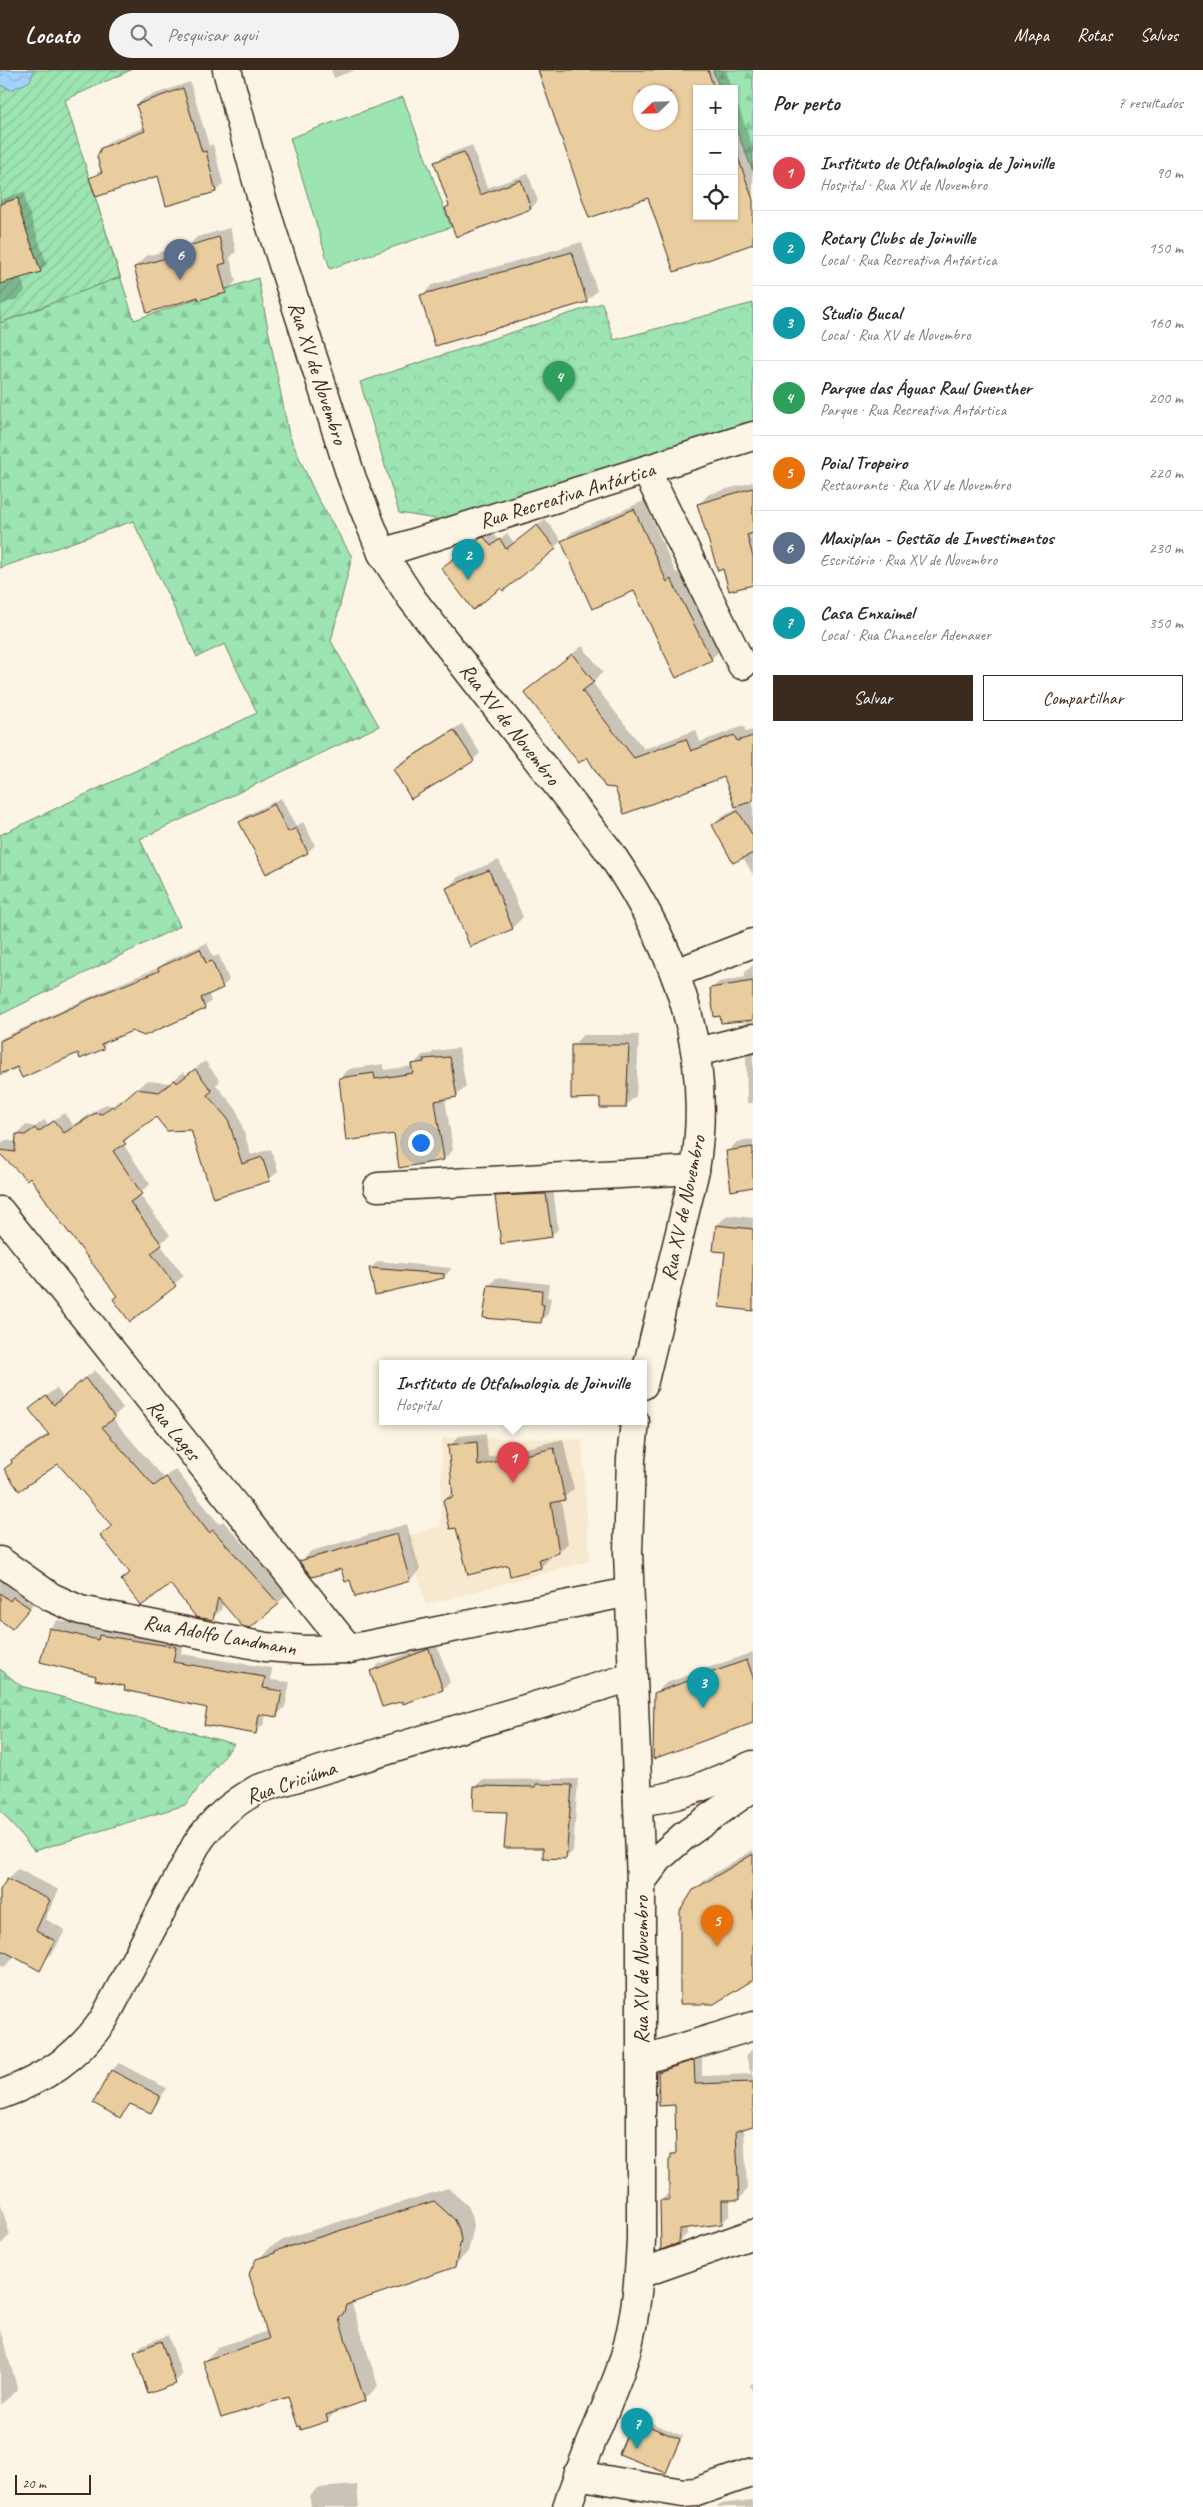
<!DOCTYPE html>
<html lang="pt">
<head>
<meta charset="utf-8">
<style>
	:root { --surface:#fff; --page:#f2f2f3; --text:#2b2b33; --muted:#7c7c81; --line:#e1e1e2; --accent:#3b2a1e }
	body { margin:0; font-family:Caveat,sans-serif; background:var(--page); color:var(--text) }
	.controls { position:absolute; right:15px; top:15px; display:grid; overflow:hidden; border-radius:0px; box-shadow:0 1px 4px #0004 }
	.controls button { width:45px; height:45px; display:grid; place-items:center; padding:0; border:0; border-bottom:1px solid var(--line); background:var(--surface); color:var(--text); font:25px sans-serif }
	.compass { position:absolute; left:633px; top:15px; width:45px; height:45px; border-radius:50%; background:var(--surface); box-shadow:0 1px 4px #0004; rotate:247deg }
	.scale { position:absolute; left:15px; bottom:12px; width:76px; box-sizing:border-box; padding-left:5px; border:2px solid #3b2a1e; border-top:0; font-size:14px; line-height:18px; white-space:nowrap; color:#3b2a1e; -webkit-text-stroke:4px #fcf5e5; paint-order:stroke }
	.you { position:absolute; left:420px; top:1072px; width:18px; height:18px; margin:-12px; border:4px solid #fff; border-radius:50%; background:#1a73e8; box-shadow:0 0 0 8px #1a73e833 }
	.badge { display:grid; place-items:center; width:32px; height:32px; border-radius:50%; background:var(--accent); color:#fff; font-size:16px; font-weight:700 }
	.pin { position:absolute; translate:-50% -41px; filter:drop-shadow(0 1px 2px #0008) }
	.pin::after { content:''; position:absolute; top:26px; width:18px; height:15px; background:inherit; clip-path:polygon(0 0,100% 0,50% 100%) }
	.popup { position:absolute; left:379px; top:1290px; width:268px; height:65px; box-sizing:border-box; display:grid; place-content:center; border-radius:0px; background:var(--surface); filter:drop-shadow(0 1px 4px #0005); font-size:16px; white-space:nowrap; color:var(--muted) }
	.popup b { font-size:19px; color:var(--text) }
	.popup::after { content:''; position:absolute; left:50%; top:100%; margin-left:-10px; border:10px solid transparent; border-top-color:var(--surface) }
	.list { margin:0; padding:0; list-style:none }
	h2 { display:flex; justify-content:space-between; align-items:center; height:65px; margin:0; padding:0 20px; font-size:21px }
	h2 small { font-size:16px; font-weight:400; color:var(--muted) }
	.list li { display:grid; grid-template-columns:32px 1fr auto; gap:15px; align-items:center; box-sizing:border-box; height:75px; padding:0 20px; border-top:1px solid var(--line) }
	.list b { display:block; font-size:19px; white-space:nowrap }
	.list p { margin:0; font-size:16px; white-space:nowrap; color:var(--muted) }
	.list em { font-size:16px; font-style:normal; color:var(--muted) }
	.actions { display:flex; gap:10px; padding:15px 20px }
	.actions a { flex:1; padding:11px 0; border:1px solid var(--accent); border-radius:0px; text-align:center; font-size:18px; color:var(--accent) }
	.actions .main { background:var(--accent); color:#fff }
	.icon { flex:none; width:28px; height:28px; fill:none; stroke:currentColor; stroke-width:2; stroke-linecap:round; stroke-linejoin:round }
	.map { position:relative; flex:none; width:753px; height:2437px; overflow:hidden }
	header { display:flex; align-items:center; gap:30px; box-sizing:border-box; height:70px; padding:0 25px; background:var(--accent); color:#fff }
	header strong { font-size:24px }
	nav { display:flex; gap:28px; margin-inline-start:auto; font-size:18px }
	.search { width:350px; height:45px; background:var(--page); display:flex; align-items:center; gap:12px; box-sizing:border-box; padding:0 18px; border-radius:28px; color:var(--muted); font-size:19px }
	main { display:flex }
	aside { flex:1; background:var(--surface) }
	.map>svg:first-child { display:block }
	.built { fill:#f7e9d0 }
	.grass { fill:#9ce4b1; stroke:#6c8768 }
	.forest { fill:url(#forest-firs); stroke:#6c8768 }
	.park { fill:url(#park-crowns); stroke:#6c8768 }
	.garden { fill:url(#garden-furrows); stroke:#6c8768 }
	.water { fill:url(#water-waves); stroke:#798fa4 }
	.shadow { fill:#0003; fill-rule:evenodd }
	.building { fill:#eacd9e; stroke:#3b2a1e; fill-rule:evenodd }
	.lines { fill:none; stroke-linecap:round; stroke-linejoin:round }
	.minor-casing { stroke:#3b2a1e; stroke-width:31 }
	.major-casing { stroke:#3b2a1e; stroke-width:31 }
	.minor { stroke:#fcf5e5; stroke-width:28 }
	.major { stroke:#fcf5e5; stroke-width:28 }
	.labels { text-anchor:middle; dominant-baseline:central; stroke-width:4.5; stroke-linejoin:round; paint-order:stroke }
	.street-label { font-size:21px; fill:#3b2a1e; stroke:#fcf5e5 }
</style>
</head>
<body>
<header>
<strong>Locato</strong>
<div class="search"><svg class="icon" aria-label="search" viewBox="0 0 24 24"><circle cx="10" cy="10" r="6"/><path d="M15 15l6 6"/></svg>Pesquisar aqui</div>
<nav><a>Mapa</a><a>Rotas</a><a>Salvos</a></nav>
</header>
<main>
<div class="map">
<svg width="753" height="2437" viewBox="0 0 753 2437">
	<defs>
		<pattern id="forest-firs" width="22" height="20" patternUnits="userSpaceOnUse" patternTransform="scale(1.25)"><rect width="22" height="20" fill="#9ce4b1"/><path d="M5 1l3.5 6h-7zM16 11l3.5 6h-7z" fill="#87c498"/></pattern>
		<pattern id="park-crowns" width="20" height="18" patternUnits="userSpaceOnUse" patternTransform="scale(1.25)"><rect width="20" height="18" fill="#9ce4b1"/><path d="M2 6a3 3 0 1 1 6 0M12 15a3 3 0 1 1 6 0" fill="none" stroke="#87c498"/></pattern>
		<pattern id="garden-furrows" width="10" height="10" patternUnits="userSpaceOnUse" patternTransform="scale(1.25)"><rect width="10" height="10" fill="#9ce4b1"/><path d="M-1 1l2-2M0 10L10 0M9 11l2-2" fill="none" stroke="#87c498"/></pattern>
		<pattern id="water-waves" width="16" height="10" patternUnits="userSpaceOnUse" patternTransform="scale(1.25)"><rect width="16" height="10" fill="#a2d3fe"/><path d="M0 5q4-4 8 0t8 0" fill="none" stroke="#8cb5d9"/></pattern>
	</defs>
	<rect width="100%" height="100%" fill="#fcf5e5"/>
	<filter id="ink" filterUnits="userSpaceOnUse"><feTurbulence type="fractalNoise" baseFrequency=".02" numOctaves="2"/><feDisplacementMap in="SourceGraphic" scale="10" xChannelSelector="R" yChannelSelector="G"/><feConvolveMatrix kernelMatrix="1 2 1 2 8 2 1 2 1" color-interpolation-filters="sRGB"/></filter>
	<g filter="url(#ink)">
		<path class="built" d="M442,1368L582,1369L590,1491L426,1535L407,1466L440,1456Z"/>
		<path class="grass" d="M403,27L451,157L330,199L290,68Z"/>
		<g class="forest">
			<path d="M713,0H753V101L734,54V19H720Z"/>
			<path d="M95,127L134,250L258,208L289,365L316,425L352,487L331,571L379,656L140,769L180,856L0,945V765L257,643L225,574L197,587L133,451L0,498V253L48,235Z"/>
			<path d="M0,1599L21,1616L234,1674L185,1735L34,1781L0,1740Z"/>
		</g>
		<path class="park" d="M602,233L614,270L753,233V352L442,450L399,443L360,312Z"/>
		<path class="garden" d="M0,0H131L65,30L120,207L0,253Z"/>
		<path class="water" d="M0,0H34L30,11L11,20L0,15Z"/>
		<g class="shadow">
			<path d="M331,0H355L334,8Z"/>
			<path d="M539,0H726L732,19H697V146H734V24L753,78V173L649,126ZM640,22H670V52H640Z"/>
			<path d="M190,12L209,76L213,74L223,114L216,121L159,104L91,108L102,99V79L110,71L145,57L137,35L144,28Z"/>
			<path d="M472,75L487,118L528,104L538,131L531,138L450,135L435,93L443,86Z"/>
			<path d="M25,121L26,134L47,194L40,201L21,207L25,221L18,229L0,235V130Z"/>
			<path d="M230,158L236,181L230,188L236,211L226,222L199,225L135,197L146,186L190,174L197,167Z"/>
			<path d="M582,172L597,221L586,231L422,226L432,215Z"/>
			<path d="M753,412V513L724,497L699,434L709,424Z"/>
			<path d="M644,431L676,503L681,501L720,580L711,589L635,519L563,471L572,462Z"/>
			<path d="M545,449L562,471L501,517L443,498L489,462L491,461L499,470L507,463L514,473Z"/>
			<path d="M582,576L603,602L592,612L644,679L696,660L700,672L744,656L746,662L753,660V805L743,787L714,755L723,746L737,738L725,706L616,717L526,622Z"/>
			<path d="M462,654L480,683L473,690L394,699L401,692Z"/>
			<path d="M281,728L296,756L303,752L315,775L308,782L267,802L240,752L247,745Z"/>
			<path d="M499,790L523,847L512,858L447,818L458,807Z"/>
			<path d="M207,873L213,887L219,885L229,910L222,917L208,923L211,931L204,938L132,959L109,970L103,978L79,982L19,998L0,1006V969L107,919L160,897L166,891Z"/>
			<path d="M753,895V952L746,953V949L711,919L719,912L745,907V902Z"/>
			<path d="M583,965H639L636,1026L625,1036L601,1026L572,976Z"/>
			<path d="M459,978L466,1017L456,1026L445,1028L453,1080L444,1089L395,1063L340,1008L349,999L383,994L384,1000L413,996L422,985L431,984L434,981Z"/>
			<path d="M753,980V1033H747L746,987Z"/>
			<path d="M205,991L220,1011L216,1015L237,1040L251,1085L271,1079L278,1101L269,1110L214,1126L192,1059L157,1045L132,1063L123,1074L150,1114L139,1124L170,1165L160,1174L184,1206L130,1250L118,1226L30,1105L0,1082V1076L5,1070L17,1072V1064L26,1055L35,1057L44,1050L48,1054L64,1043L73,1055L106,1034L112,1036L122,1028L124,1030L146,1011L169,1013L184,1002L186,1005Z"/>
			<path d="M753,1070V1115L727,1082L737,1072Z"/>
			<path d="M553,1117L558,1159L551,1166L496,1127L503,1120Z"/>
			<path d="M728,1145L753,1148V1240L717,1155Z"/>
			<path d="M378,1191L451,1198V1199L444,1207L376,1223L371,1198Z"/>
			<path d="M496,1208L549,1214L547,1227L551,1228L548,1244L540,1251L489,1216Z"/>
			<path d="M95,1300L123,1338L112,1348L164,1408L175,1399L219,1454L223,1451L288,1524L250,1557L223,1533L221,1540L212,1549L170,1513L123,1510L131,1502L102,1465L113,1455L58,1393L6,1399L22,1381L49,1363L31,1339L56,1318L63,1327Z"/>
			<path d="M486,1363L488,1387L563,1369L574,1419L561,1430L568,1473L559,1482L549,1485L550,1488L541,1497L509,1494L457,1456L444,1430L454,1421L450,1375L459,1366Z"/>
			<path d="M407,1454L420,1500L410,1510L351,1509L342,1498L301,1492L311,1481Z"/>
			<path d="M0,1502L37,1529L20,1549L0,1548Z"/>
			<path d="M58,1550L104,1561L108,1557L184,1569L181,1584L272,1598L271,1610L290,1612L285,1637L277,1645L266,1644L264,1654L256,1662L208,1637L97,1605L50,1558Z"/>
			<path d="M436,1573L450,1612L443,1619L404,1632L372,1601L379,1594Z"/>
			<path d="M753,1582V1652L655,1624L666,1613Z"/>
			<path d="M578,1709L573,1781L566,1788L545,1777L508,1741L475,1717L482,1710Z"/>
			<path d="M753,1780V1909L694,1821L708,1807Z"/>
			<path d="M18,1799L59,1820L45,1849L65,1860L54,1881L44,1891L15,1887L4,1897L0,1895V1823L8,1809Z"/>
			<path d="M753,1978V2053L744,2057L747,2120L739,2129H730V2145L722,2153L687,2157V2164L679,2172L661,2131L669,2122L670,2089L677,2080L676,2033L659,2002L667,1994L702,1983V2006L751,2004L746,1986Z"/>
			<path d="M119,1993L166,2018L157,2034L150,2041L131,2033L120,2046L112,2000Z"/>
			<path d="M448,2118L468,2136L472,2145L474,2156L468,2182L454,2196L355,2230L352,2234L378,2316L364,2330L339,2339L327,2350L289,2326L204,2291L218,2277L268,2261L258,2190L271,2176L290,2167Z"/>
			<path d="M0,2132L10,2165L0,2175Z"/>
			<path d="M0,2260L18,2320L0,2335Z"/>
			<path d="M168,2265L182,2305L175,2312L135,2282L142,2275Z"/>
			<path d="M753,2312V2324L750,2315Z"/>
			<path d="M637,2347L683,2366L666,2402L634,2350Z"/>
			<path d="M357,2415L359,2437H311L310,2426L317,2418Z"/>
			<path d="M753,2430V2437H717L719,2434Z"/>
		</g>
		<g class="building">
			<path d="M538,0H708L714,19H697V146H734V76L753,130V174L674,202L648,128L589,148ZM640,22H670V52H640Z"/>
			<path d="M183,18L202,82L206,81L216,122L166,136L158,106L96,127L89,108L102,103L97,87L101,78L145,61L136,35Z"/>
			<path d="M464,82L480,125L521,110L531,139L456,167L445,138L449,136L434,92Z"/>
			<path d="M18,128L20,142L41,202L0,214V134Z"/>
			<path d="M219,167L226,193L219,195L226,223L199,230L198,227L147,243L134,197L187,182L185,177Z"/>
			<path d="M572,182L587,232L435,276L420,225Z"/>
			<path d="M753,418V463L747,465L753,487V515L729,521L723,499L718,501L697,434Z"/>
			<path d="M634,439L667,512L671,509L712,590L676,608L634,521L592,539L561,471Z"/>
			<path d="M537,455L556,479L503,521L501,518L473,540L441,498L481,468L484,467L491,476L500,469L506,479Z"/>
			<path d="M572,584L594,612L582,621L634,688L686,669L691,681L734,665L737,671L753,666V731L735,737L724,707L624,744L615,718L605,717L587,687L579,693L524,622Z"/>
			<path d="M454,660L474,691L411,729L393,699Z"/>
			<path d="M274,734L288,762L296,758L308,783L266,804L239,752Z"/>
			<path d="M738,741L753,766V783L733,793L712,755Z"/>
			<path d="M489,800L513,859L470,877L446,818Z"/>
			<path d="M200,879L206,893L212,891L223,918L201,928L205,939L144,966L132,961L101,974L104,979L80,989L78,983L22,1008L17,997L0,1004V971L99,925L159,901L158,898Z"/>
			<path d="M753,911V950L721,953L720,946L714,947L710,918Z"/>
			<path d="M571,975H629L626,1038H600V1028L571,1029Z"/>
			<path d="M450,987L457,1027L435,1031L444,1090L399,1098L394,1064L346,1071L339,1008L374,1003L375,1009L413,1003L411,994L424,992V989Z"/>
			<path d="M195,999L212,1021L207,1025L228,1049L242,1094L262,1087L270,1111L213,1128L191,1060L167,1061L156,1047L123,1071L126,1074L113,1081L142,1124L130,1132L162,1175L151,1183L176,1216L130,1252L113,1229L117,1226L63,1155L30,1107L27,1110L0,1084V1080L15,1082L16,1064L25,1065L35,1058L38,1062L54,1051L64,1063L96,1043L102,1044L112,1036L114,1038L136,1019L159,1022L175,1010L177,1013Z"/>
			<path d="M753,1077V1117L731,1121L726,1081Z"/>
			<path d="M546,1124L552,1167L501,1174L495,1126Z"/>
			<path d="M716,1155L753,1159V1241L719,1237L725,1182L713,1181Z"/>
			<path d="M369,1198L444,1204V1208L375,1225Z"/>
			<path d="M488,1215L542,1220L541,1234L544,1235L541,1253L483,1248Z"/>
			<path d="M85,1308L115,1348L102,1357L154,1416L166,1407L209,1463L213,1460L279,1534L250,1558L242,1556L218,1528L213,1550L196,1547L170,1514L141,1536L121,1510L130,1503L100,1465L112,1456L58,1394L19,1421L4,1399L12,1393L11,1390L49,1365L29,1339L46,1326L54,1335Z"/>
			<path d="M477,1372L478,1396L554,1378L565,1430L551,1433L559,1483L539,1489L541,1498L510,1506L508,1495L468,1505L456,1458L450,1459L443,1430L453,1427L448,1375Z"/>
			<path d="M397,1464L410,1511L355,1527L350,1510L345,1512L341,1499L312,1507L299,1491Z"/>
			<path d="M0,1523L10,1531L13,1527L30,1538L12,1559L0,1550Z"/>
			<path d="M49,1558L98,1570L99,1565L176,1577L173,1592L265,1607L263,1618L282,1621L277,1647L259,1644L256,1664L204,1655L207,1638L124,1620L125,1616L95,1610L96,1606L40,1592Z"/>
			<path d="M429,1579L443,1620L403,1634V1631L382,1637L370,1601Z"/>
			<path d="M747,1590L753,1607V1653L653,1689L654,1623Z"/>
			<path d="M536,1714L572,1715L566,1789L543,1788V1778H504L507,1742L473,1741L474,1716L536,1717Z"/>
			<path d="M753,1784V1910L714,1934H680V1841L693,1820Z"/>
			<path d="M7,1809L50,1830L36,1860L55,1871L40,1901L0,1879V1820Z"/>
			<path d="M694,1990L695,2014L753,2012V2056L736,2061L739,2130H722V2154L680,2159L679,2173L661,2180L660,2130H669V2089L671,2088V2084H676L675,2035L659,2036L658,2002Z"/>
			<path d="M111,2000L160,2026L151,2043L130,2034L120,2048L93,2033Z"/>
			<path d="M434,2131L455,2150L459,2159L461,2170L455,2197L346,2235L344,2242L339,2249L365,2331L326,2345L328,2351L301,2360L300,2356L298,2357L288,2327L221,2348L203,2291L269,2269L249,2204L256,2189L275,2183V2181Z"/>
			<path d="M161,2271L176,2314L148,2324L134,2282Z"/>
			<path d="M633,2350L680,2369L666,2403L619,2384Z"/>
		</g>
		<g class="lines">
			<defs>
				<g id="minor">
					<path d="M646,400L742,595"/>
					<path d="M382,483L753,366"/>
					<path d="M676,903L753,873"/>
					<path d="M697,982L753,968"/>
					<path d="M378,1117L695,1100"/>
					<path d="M0,1141L349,1579"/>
					<path d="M0,1491L51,1527L80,1540L266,1577L306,1580L349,1579L629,1522"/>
					<path d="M638,1731C680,1729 715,1711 753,1695"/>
					<path d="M641,1812L660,1787L685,1765L753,1717"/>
					<path d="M642,1990L753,1956"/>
					<path d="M0,2025C44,2009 78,1987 104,1949L196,1775C213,1749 232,1734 258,1719L632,1607"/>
					<path d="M639,2204L753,2164"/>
					<path d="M577,2405L683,2423L696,2422L753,2402"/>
				</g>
				<g id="major">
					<path d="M227,0L261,126L352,409L382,483L412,529L609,781C676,880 714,979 695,1100L643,1315"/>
					<path d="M567,2437C582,2391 603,2347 620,2301C635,2259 639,2213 641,2169V1812L628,1482L631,1389L635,1352"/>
				</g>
			</defs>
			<use href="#minor" class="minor-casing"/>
			<use href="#major" class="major-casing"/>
			<use href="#minor" class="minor"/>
			<use href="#major" class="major"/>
		</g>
	</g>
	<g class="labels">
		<g class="street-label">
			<text transform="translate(318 303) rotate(72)">Rua XV de Novembro</text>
			<text transform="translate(567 425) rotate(-17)">Rua Recreativa Antártica</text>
			<text transform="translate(510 654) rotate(52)">Rua XV de Novembro</text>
			<text transform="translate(683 1138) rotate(-78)">Rua XV de Novembro</text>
			<text transform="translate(174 1360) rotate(51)">Rua Lages</text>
			<text transform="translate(220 1565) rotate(10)">Rua Adolfo Landmann</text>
			<text transform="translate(291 1712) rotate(-19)">Rua Criciúma</text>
			<text transform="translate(641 1900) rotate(-90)">Rua XV de Novembro</text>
		</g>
	</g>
</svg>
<div class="controls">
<button>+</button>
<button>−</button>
<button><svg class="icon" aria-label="locate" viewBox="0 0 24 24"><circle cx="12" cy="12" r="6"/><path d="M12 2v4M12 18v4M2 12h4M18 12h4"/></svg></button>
</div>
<svg class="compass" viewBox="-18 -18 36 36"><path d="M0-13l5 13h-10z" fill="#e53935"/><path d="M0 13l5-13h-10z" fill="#7c7c81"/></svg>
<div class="scale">20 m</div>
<div class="you"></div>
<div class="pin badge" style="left:513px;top:1413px;background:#e0444e">1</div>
<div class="popup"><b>Instituto de Otfalmologia de Joinville</b>Hospital</div>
<div class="pin badge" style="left:468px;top:510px;background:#0f9aa8">2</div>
<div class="pin badge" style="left:703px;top:1638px;background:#0f9aa8">3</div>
<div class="pin badge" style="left:559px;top:332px;background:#2e9e5b">4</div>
<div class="pin badge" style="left:717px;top:1876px;background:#e8710a">5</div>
<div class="pin badge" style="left:180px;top:210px;background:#5c6f8a">6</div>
<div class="pin badge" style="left:637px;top:2379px;background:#0f9aa8">7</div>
</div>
<aside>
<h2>Por perto<small>7 resultados</small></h2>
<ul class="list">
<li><span class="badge" style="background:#e0444e">1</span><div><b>Instituto de Otfalmologia de Joinville</b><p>Hospital · Rua XV de Novembro</p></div><em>90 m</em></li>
<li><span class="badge" style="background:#0f9aa8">2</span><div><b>Rotary Clubs de Joinville</b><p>Local · Rua Recreativa Antártica</p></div><em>150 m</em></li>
<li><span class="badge" style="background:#0f9aa8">3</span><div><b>Studio Bucal</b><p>Local · Rua XV de Novembro</p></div><em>160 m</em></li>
<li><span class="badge" style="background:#2e9e5b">4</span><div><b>Parque das Águas Raul Guenther</b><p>Parque · Rua Recreativa Antártica</p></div><em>200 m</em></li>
<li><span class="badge" style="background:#e8710a">5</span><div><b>Poial Tropeiro</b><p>Restaurante · Rua XV de Novembro</p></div><em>220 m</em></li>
<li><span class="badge" style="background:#5c6f8a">6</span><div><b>Maxiplan - Gestão de Investimentos</b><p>Escritório · Rua XV de Novembro</p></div><em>230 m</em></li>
<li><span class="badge" style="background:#0f9aa8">7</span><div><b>Casa Enxaimel</b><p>Local · Rua Chanceler Adenauer</p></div><em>350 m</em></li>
</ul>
<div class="actions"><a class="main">Salvar</a><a>Compartilhar</a></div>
</aside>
</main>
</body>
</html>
